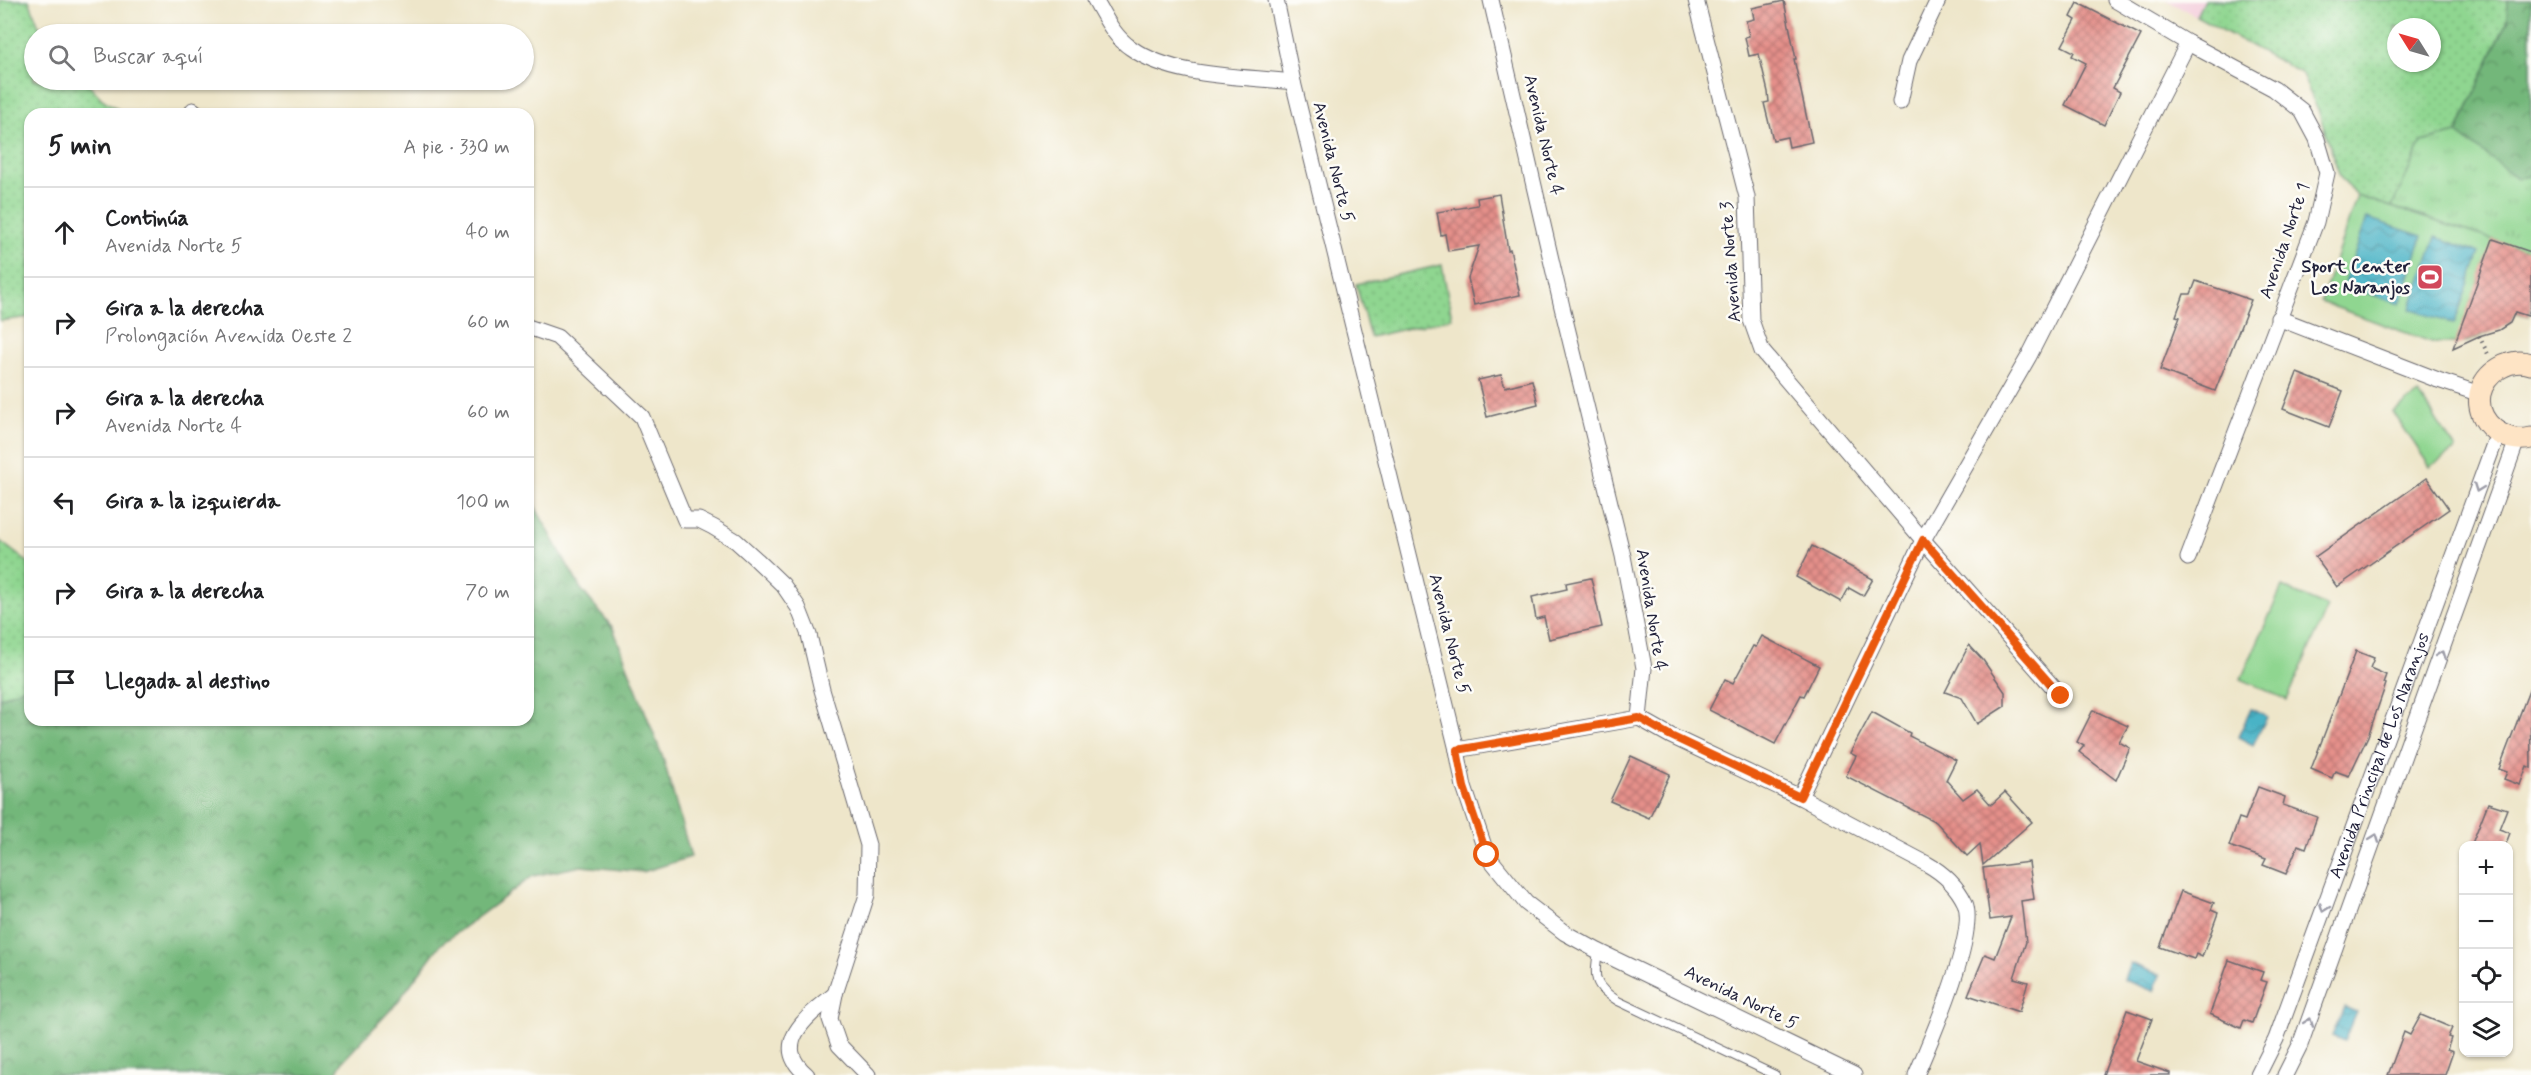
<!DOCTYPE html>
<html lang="es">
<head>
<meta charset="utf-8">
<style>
	:root { --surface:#fff; --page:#f6f6f6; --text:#202124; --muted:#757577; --line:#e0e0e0 }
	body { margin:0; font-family:Mynerve,sans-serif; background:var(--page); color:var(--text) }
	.controls { position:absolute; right:18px; bottom:18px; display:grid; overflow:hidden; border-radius:12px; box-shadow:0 2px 4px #0004 }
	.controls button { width:54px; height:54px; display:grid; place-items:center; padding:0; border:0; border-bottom:2px solid var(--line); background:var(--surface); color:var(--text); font:30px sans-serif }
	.compass { position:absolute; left:2387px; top:18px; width:54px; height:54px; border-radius:50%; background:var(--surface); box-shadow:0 2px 4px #0004; rotate:307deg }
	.stop { position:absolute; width:18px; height:18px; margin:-14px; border:4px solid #ea580c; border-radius:50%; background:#fff }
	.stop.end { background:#ea580c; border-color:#fff; box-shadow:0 2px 6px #0008 }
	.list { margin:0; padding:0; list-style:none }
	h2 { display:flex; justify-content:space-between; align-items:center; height:78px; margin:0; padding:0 24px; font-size:26px }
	h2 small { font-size:20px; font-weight:400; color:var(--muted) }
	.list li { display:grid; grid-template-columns:39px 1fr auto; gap:18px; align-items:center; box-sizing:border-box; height:90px; padding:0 24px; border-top:2px solid var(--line) }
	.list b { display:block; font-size:22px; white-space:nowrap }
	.list p { margin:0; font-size:20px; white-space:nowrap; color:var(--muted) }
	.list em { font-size:20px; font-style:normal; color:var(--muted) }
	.icon { flex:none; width:33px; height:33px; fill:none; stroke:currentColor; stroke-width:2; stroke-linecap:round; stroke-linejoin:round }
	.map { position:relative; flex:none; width:2531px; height:1075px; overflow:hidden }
	.search { position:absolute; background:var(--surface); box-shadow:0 2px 4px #0004; left:24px; top:24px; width:510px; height:66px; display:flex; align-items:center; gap:15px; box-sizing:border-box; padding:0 21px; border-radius:33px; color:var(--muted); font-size:22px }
	.panel { position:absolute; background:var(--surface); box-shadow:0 2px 4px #0004; left:24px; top:108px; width:510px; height:618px; border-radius:18px }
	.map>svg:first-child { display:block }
	.built { fill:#f4cfdd }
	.grass { fill:url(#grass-dots); stroke:#587c66; stroke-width:1.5; fill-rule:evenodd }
	.forest { fill:url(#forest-crowns); stroke:#4a6c5a; stroke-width:1.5 }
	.park { fill:url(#park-tufts); stroke:#587c66; stroke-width:1.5 }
	.pitch { fill:#8fd690; stroke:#587c66; stroke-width:1.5 }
	.water { fill:url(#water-waves); stroke:#356a80; stroke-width:1.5 }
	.building { fill:url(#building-cross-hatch) }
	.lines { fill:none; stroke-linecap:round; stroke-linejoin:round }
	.service-casing { stroke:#69676d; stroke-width:10 }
	.minor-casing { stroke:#69676d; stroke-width:17 }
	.secondary-casing { stroke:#69676d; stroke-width:23 }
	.path { stroke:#69676d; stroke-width:4; stroke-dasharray:1.5 4.5; stroke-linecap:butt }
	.service { stroke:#fff; stroke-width:8 }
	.minor { stroke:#fff; stroke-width:15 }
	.secondary { stroke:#fee4c5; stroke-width:21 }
	.oneway { stroke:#9c9ca7 }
	.route { stroke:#ea580c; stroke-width:8 }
	.labels { text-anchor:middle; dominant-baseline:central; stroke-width:5; stroke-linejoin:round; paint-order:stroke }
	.street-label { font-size:18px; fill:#22223b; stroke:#fdfcf7 }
	.poi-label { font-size:18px; font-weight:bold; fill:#22223b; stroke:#fdfcf7; text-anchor:end }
</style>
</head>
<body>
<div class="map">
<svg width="2531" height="1075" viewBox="0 0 2531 1075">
	<defs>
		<pattern id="grass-dots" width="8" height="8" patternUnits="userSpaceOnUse" patternTransform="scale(1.5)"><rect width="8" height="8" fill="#8fd690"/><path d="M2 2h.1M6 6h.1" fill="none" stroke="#7bb77d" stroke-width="1.8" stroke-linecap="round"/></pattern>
		<pattern id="forest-crowns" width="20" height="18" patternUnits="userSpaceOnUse" patternTransform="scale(1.5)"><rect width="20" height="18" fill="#73b77a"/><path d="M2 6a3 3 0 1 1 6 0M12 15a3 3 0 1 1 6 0" fill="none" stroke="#5e9465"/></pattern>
		<pattern id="park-tufts" width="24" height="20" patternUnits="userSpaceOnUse" patternTransform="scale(1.5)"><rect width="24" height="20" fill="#8fd690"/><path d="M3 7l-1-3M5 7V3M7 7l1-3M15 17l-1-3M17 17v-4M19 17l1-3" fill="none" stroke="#7bb77d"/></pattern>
		<pattern id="water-waves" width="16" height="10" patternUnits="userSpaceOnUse" patternTransform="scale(1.5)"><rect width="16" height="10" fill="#48b3c6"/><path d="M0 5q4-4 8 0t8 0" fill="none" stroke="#3c91a2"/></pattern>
		<pattern id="building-cross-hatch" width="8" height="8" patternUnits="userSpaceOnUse" patternTransform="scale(1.5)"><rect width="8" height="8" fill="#e5908a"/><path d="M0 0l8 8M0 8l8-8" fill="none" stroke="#b97572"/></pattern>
	</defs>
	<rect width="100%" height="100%" fill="#fdfcf7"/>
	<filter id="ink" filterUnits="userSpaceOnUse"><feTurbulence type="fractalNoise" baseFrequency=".0167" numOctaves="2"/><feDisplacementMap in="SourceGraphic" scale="12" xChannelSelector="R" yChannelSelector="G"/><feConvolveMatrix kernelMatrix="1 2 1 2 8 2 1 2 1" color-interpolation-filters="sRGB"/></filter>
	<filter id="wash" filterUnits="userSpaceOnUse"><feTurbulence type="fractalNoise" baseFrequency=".008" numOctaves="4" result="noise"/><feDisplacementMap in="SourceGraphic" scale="24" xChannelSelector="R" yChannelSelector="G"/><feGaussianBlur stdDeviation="1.35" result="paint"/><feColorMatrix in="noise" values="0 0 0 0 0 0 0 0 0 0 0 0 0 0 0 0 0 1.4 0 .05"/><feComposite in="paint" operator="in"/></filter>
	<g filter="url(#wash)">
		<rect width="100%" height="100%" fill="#eee6ca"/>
		<path class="built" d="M2166,0H2204L2196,16Z"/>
		<g class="grass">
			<path d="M0,0H29L39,26L46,34H34V80H85L102,99L125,114H30V317L0,321Z"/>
			<path d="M2204,0H2508L2507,21L2457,133L2422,142L2392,207L2357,196L2340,177L2319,113L2301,73L2196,16ZM2396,27H2432V63H2396Z"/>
			<path d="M1442,265L1452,318L1370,337L1356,284Z"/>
			<path d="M0,541L30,564V685L0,698Z"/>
		</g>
		<g class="forest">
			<path d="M2508,0H2531V176L2517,178L2457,133L2507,21Z"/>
			<path d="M528,494L581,589L613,628L663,758L691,857L643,872L581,866L533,876L440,945L396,1004L342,1062L335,1075H0V698L30,685V720H528Z"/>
		</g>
		<path class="park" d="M2457,133L2517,178L2531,176V252L2392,207L2422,142Z"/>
		<g class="pitch">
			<path d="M2357,196L2531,252V306L2528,316L2515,312L2510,323L2465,343H2434L2321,302Z"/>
			<path d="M2419,394L2456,449L2430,467L2393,412Z"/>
			<path d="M2282,587L2328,607L2287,700L2241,679Z"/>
		</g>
		<g class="water">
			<path d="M2367,218L2422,236L2400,304L2344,285Z"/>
			<path d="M2436,237L2480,253L2454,324L2410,309Z"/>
			<path d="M2251,709L2267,717L2253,745L2238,737Z"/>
			<path d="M2130,963L2160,975L2154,991L2124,980Z"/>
			<path d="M2344,1007L2356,1012L2344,1041L2332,1036Z"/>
		</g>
		<g id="blocks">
			<g class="building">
				<path d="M1784,1L1796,59H1794L1812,142L1789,147L1787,137L1773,140L1764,103L1769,102L1768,92L1759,54L1749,56L1745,37L1749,36L1746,21L1754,19L1752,8Z"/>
				<path d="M2078,3L2141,35L2113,88L2120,92L2104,125L2065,105L2086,63L2072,56L2074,52L2062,46L2076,20L2071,17Z"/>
				<path d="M1499,194L1508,250L1510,249L1520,295L1474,305L1468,278L1479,246L1448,251L1445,234L1441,235L1437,212L1478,205L1477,198Z"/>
				<path d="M2493,239L2531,252V306L2528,316L2515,312L2510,323L2499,330L2479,336L2453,348Z"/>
				<path d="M2196,281L2251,300L2215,391L2160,370L2180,317L2176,316L2184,294H2191Z"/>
				<path d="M2297,373L2343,391L2329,427L2283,409Z"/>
				<path d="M1501,375L1505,387L1532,380L1538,404L1487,417L1478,380Z"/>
				<path d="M2427,478L2449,509L2337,587L2315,557Z"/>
				<path d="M1812,546L1873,579L1863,596L1849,588L1841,602L1796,577Z"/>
				<path d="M1591,578L1602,627L1549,639L1544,617L1536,619L1532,597L1567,589L1566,583Z"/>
				<path d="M1762,636L1819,666L1804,696L1801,695L1775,744L1709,710L1725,679L1733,683L1753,646L1756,647Z"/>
				<path d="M1969,645L1983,660L2005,692V706L1977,724L1962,698L1945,692Z"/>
				<path d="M2356,651L2374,658L2370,668L2386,675L2383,683L2386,684L2368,736L2349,776L2335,771L2332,778L2311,769Z"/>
				<path d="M2530,688L2531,768L2527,766L2520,785L2504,779L2507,772L2499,769Z"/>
				<path d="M2093,710L2128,726L2119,742L2130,748L2116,780L2079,752L2084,746L2077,742Z"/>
				<path d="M1872,712L1910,733L1909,736L1956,760L1946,780L1963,799L1977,789L1991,805L2005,792L2032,822L1983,865L1980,844L1967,856L1936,822L1846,776L1856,756L1850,753Z"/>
				<path d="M1631,756L1670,774L1649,818L1610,801Z"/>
				<path d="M2258,787L2285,797L2283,805L2317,817L2306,848L2298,845L2286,874L2263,865L2266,859L2229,846L2239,818L2245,820Z"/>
				<path d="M2488,803L2507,809L2499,829L2510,833L2505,846H2471Z"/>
				<path d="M2029,862L2034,899L2021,901L2026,942L2014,978L2028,982L2019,1012L1968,995L1985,954L1995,958L2011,917L1990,920L1983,868Z"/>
				<path d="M2181,891L2214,903L2211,910L2218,913L2202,957L2196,954L2194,959L2160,947Z"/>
				<path d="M2229,960L2263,972L2260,980L2267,982L2252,1023L2244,1020L2241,1028L2210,1014Z"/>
				<path d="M2127,1010L2152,1019L2136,1061L2170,1073V1075H2103Z"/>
				<path d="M2421,1015L2452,1028L2448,1037L2451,1038L2447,1050L2453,1052L2445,1075H2388L2404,1032L2410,1035Z"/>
			</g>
		</g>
	</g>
	<g filter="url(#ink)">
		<use href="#blocks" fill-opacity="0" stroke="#69676d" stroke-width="1.5"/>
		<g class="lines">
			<defs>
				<path id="service" d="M1598,951C1594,979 1593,985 1618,1001L1775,1075"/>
				<g id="minor">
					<path d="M1095,0C1105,17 1114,37 1131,48C1173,78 1243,76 1293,82"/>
					<path d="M1276,0L1293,82L1457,750L1464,787L1487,855L1526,903L1565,933L1598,951L1854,1075"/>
					<path d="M1491,0L1562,307L1623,556L1644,668L1639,718L1671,736L1800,797L1927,864C1943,873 1957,886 1965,903C1978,934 1930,1042 1916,1075"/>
					<path d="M1696,0L1747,197L1751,320L1762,351L1923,540L2061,696"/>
					<path d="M2115,0L2188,43L2274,89L2302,111L2317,139L2327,173L2316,222L2188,558"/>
					<path d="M1900,102L1909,61L1938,0"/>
					<path d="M193,110L198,114"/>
					<path d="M2278,318L2438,380L2480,394"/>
					<path d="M528,327L557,337L642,417L685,520H699L713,527L736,541L757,560L783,585L798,607L809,635L822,690L868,845L867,895L835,994L830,1019L839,1045L868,1075"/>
					<path d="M1457,750L1639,718"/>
					<path d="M1800,797L1923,540L2029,356L2188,43"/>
					<path d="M807,1075C769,1044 809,1015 835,994"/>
					<path id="s1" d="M2258,1075L2276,1039L2498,433"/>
					<path d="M2285,1075L2300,1045L2517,440"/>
				</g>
				<path id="secondary" d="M2531,364C2510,357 2485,372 2480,394C2475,423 2505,445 2531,438"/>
			</defs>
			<use href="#service" class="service-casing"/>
			<use href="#minor" class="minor-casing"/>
			<use href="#secondary" class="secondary-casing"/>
			<path class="path" d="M2479,336L2488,354"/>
			<use href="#service" class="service"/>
			<use href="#minor" class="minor"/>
			<use href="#secondary" class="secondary"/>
		</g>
		<defs><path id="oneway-chevron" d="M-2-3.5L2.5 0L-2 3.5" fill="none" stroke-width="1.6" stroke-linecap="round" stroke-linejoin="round" transform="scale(1.5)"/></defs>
		<g class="oneway">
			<use href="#oneway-chevron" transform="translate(2478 488) rotate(110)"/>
			<use href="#oneway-chevron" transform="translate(2441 655) rotate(-70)"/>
			<use href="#oneway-chevron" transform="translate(2375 838) rotate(-70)"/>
			<use href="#oneway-chevron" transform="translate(2324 908) rotate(110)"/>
			<use href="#oneway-chevron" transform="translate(2309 1022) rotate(-70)"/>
		</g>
	</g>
	<g class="lines" filter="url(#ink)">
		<path class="route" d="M1487,855L1464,787L1457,750L1639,718L1671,736L1800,797L1923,540L2061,696"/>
	</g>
	<defs>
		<symbol id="stadium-square" viewBox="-11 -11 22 22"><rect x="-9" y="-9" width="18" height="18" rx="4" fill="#d1495b" stroke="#fdfcf7"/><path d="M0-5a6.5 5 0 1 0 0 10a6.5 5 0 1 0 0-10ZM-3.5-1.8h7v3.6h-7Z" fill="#fff"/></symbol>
	</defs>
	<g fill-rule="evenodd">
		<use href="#stadium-square" x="2415" y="262" width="30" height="30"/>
	</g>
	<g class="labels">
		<g class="street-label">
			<text transform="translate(1543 135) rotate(77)">Avenida Norte 4</text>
			<text transform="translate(1333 162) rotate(76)">Avenida Norte 5</text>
			<text transform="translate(2285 241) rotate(-71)">Avenida Norte 1</text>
			<text transform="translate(1731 262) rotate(-94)">Avenida Norte 3</text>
			<text transform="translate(1651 610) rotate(81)">Avenida Norte 4</text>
			<text transform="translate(1449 634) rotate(76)">Avenida Norte 5</text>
			<text stroke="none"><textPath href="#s1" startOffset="342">Avenida Principal de Los Naranjos</textPath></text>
			<text transform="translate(1741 998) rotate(26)">Avenida Norte 5</text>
		</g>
		<g class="poi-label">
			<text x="2410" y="267">Sport Center<tspan x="2410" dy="21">Los Naranjos</tspan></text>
		</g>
	</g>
</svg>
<div class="controls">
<button>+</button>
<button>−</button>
<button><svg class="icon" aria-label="locate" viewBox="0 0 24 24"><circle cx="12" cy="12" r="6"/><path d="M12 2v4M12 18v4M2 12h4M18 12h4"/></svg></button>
<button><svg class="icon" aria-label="layers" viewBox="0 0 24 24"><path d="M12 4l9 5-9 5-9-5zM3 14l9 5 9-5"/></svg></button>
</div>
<svg class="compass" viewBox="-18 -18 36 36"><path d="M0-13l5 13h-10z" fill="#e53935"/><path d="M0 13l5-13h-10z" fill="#757577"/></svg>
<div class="stop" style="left:1487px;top:855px"></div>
<div class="stop end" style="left:2061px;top:696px"></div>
<div class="search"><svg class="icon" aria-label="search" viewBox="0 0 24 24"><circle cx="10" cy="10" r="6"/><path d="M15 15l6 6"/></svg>Buscar aquí</div>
<section class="panel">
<h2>5 min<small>A pie · 330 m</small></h2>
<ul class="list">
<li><svg class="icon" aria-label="ahead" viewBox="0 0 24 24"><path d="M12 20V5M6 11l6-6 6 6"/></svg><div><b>Continúa</b><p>Avenida Norte 5</p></div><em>40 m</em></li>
<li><svg class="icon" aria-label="right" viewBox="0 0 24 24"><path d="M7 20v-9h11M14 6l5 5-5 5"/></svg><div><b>Gira a la derecha</b><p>Prolongación Avenida Oeste 2</p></div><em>60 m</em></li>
<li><svg class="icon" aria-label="right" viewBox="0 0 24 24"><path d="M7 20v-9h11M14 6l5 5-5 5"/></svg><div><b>Gira a la derecha</b><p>Avenida Norte 4</p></div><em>60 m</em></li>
<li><svg class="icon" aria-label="left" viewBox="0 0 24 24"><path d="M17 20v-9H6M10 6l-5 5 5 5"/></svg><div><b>Gira a la izquierda</b></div><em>100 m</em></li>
<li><svg class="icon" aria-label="right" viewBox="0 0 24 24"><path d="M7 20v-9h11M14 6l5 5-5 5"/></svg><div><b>Gira a la derecha</b></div><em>70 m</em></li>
<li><svg class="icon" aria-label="arrive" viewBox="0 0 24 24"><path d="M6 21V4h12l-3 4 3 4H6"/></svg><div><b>Llegada al destino</b></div></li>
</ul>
</section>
</div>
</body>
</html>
